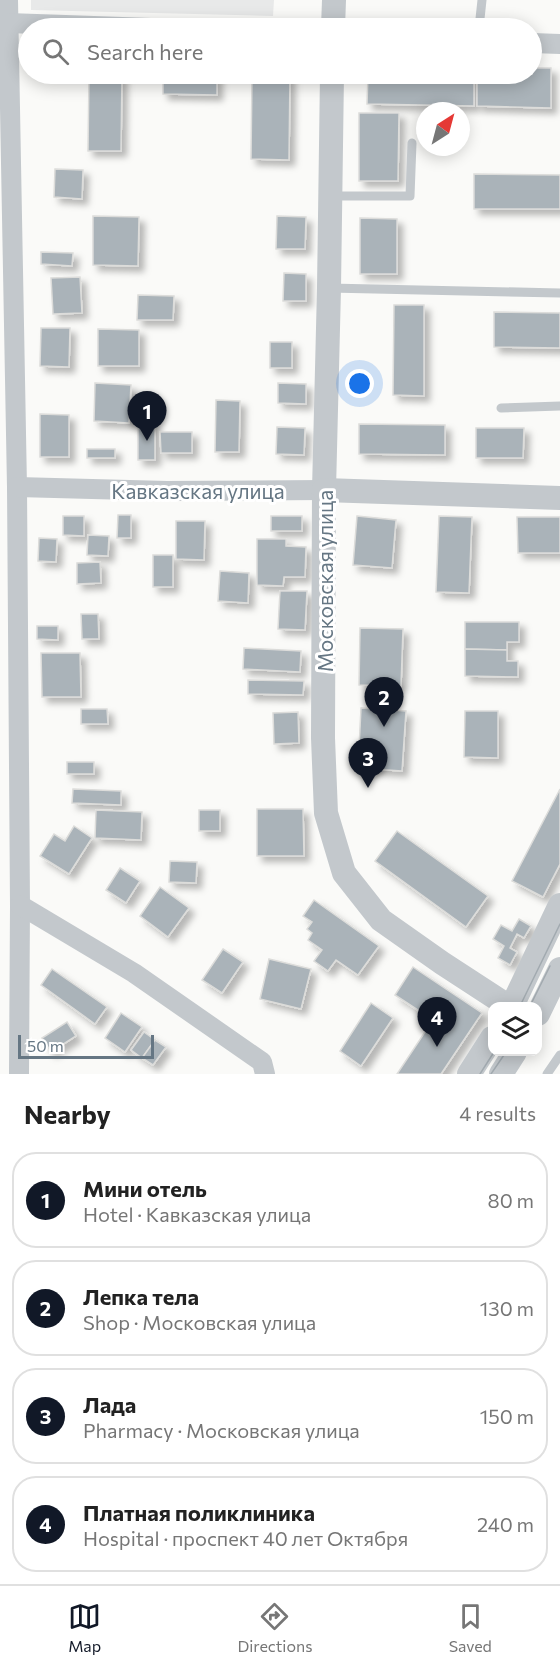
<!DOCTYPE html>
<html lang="en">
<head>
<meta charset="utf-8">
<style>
	:root { --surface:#fff; --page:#f6f6f6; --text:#222; --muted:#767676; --line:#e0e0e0; --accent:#111827 }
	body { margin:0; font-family:Commissioner,sans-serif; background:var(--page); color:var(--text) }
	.controls { position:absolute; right:18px; bottom:18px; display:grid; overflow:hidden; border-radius:12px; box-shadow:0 3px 15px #0003 }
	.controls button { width:54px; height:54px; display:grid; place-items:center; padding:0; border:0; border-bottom:2px solid var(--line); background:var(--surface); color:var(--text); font:30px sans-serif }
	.compass { position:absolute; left:416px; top:102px; width:54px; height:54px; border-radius:50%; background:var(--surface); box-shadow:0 3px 15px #0003; rotate:36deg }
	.scale { position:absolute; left:18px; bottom:15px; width:136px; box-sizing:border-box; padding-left:6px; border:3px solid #657683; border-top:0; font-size:16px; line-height:21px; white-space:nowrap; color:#657683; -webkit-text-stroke:4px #fff; paint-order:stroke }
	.you { position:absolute; left:360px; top:384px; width:21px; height:21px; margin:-15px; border:4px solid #fff; border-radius:50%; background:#1a73e8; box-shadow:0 0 0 9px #1a73e833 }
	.badge { display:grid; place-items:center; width:39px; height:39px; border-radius:50%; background:var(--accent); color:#fff; font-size:20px; font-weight:700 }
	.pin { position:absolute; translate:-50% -50px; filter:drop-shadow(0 2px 3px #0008) }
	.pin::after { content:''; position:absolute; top:32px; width:21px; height:18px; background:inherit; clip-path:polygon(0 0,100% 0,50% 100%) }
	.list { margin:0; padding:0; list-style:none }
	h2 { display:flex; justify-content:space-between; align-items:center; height:78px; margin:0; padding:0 24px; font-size:26px }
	h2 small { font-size:20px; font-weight:400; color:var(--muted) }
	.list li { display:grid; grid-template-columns:39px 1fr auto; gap:18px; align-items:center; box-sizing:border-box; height:96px; margin:0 12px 12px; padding:0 12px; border:2px solid var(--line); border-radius:24px }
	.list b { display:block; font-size:22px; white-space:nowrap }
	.list p { margin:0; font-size:20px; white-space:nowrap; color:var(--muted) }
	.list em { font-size:20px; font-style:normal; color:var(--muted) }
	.icon { flex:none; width:33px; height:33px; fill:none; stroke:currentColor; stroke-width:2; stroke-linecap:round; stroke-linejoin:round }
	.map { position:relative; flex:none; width:560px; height:1074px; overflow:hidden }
	.search { position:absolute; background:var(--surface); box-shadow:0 3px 15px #0003; left:18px; right:18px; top:18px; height:66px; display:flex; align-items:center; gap:15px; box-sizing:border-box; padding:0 21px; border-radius:33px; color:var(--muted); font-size:22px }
	.sheet { height:510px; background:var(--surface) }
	nav { display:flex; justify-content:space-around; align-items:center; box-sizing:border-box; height:84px; border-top:2px solid var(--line); background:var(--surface); font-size:16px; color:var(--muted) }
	nav a { display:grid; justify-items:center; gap:3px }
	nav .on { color:var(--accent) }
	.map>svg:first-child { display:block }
	.built { fill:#e8e9e9 }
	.building { fill:#aab3b9; stroke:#dcdcda; stroke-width:1.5; filter:url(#shadow) }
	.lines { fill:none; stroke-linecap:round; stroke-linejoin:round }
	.service { stroke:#c3c8cc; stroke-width:9 }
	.minor { stroke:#c3c8cc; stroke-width:20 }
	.tertiary { stroke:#c3c8cc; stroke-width:24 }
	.tram { stroke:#a2aab0; stroke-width:1.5 }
	.labels { text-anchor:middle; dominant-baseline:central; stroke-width:6; stroke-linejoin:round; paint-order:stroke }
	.street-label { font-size:21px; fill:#657683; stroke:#fff }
</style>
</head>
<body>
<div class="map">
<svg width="560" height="1074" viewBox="0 0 560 1074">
	<defs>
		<filter id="shadow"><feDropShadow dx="5.5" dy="5.5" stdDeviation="3" flood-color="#0004"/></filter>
	</defs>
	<rect width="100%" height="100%" fill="#fafaf8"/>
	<path class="built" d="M31,0H274L273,16L31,10Z"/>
	<g class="building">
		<path d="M532,68H551V108L477,106V74H532Z"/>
		<path d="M89,74H122L121,151H88Z"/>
		<path d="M163,74H217V95L163,94Z"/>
		<path d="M252,74H290L289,160L251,159Z"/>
		<path d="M368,74H474V106L367,104Z"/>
		<path d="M359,113H399L398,181H359Z"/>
		<path d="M55,169L83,170L82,199L54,197Z"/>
		<path d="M474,174L560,175V209H474Z"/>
		<path d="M93,216L139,217L138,266L93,265Z"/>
		<path d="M277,216L306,217L305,249H276Z"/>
		<path d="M360,218L397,219V274H360Z"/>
		<path d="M41,252L73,253L72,266L41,264Z"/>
		<path d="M284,273L306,274V301H283Z"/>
		<path d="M80,277L82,313L53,314L51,278Z"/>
		<path d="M138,295L174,296L173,320H137Z"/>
		<path d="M394,305H424V396L393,395Z"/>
		<path d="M494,312L560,313V348L494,347Z"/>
		<path d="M41,328H70L69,367L40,366Z"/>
		<path d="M98,329L139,330V366H98Z"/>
		<rect x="270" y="342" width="22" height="26"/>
		<path d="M95,383L131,385L129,423L94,421Z"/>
		<path d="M278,383L306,384V404L278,403Z"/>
		<path d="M216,400L240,401L239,452H215Z"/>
		<path d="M40,414L69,415V457H40Z"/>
		<rect x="138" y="424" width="17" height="36"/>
		<path d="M359,424L445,425V455L359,454Z"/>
		<path d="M277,427L305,428L304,455L276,454Z"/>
		<path d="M476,428H524L523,458H476Z"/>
		<path d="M160,432H192V453H161Z"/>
		<rect x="87" y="449" width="28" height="9"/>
		<path d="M118,515H131V538H117Z"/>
		<path d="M63,516H84V536L63,535Z"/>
		<rect x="271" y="516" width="31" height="15"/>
		<path d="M357,516L396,520L392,568L353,565Z"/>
		<path d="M439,516L472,517L469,593L436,592Z"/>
		<path d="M517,517H560V553H518Z"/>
		<path d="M176,521H205L204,560L176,559Z"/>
		<path d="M88,535L109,536L108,556L87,555Z"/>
		<path d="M39,538L57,539L56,562L38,561Z"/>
		<path d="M257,539H286V546L306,547L305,577H284L283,586L257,585Z"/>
		<rect x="153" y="555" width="20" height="32"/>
		<path d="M100,562L101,583L77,584V563Z"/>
		<path d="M220,571L249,573L248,603L218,601Z"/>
		<path d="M280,591H307L305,630L278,629Z"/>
		<path d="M81,614H98L99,639H82Z"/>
		<path d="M465,622H519V642H507V650L465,649Z"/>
		<path d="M37,626H58V640L37,639Z"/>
		<path d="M360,628L403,629L401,686L359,685Z"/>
		<path d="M244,648L301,651L300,672L243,669Z"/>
		<path d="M465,649L507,650V661H518V677L465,676Z"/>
		<path d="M41,653H80L81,697H42Z"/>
		<path d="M248,680L304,681L303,695L248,694Z"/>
		<path d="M361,708L406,711L402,771L358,768Z"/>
		<path d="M81,709H107L108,724H81Z"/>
		<path d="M465,711H498V758L464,757Z"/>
		<path d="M298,712L299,743L274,744L273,713Z"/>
		<rect x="67" y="762" width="27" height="12"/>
		<path d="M73,789L121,791V805L72,803Z"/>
		<path d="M560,789V864L543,897L512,881Z"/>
		<path d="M257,809H303L304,856H257Z"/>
		<path d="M96,810L142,812L141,840L95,838Z"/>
		<rect x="199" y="810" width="21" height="21"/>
		<path d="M74,826L92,838L69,874L40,856L54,834L65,841Z"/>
		<path d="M397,831L488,896L466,927L375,861Z"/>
		<path d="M170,861L197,862L196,883L169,882Z"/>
		<path d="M120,868L140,881L126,903L106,890Z"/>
		<path d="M160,887L189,908L168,937L140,916Z"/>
		<path d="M314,900L379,946L358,975L336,960L328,971L314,961L322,950L308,940L312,933L307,929L312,922L303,916Z"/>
		<path d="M519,919L531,926L524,938L517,934L510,948L517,952L510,965L498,958L504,946L493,939L501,925L512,931Z"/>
		<path d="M223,949L243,962L222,993L202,980Z"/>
		<path d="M269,959L311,969L301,1009L260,999Z"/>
		<path d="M413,967L482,1013L441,1074H397L433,1020L395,995Z"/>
		<path d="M52,969L107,1007L95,1024L41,985Z"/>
		<path d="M371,1003L393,1018L361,1066L340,1051Z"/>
		<path d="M121,1013L142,1027L125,1052L105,1038Z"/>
		<path d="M67,1022L76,1036L51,1052L42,1038Z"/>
		<path d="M144,1032L155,1040L142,1058L131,1050Z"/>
		<path d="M155,1040L166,1047L153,1065L142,1058Z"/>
	</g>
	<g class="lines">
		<g class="service">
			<path d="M479,28L482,0"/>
			<path d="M332,196H410L412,143"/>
			<path d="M329,288L560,293"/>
			<path d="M501,408L560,406"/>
			<path d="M547,1074L560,1055"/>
		</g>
		<g class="minor">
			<path d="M8,0L17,487L20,905L19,1074"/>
			<path d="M8,23L151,28"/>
			<path d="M532,43L560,44"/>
			<path d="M17,487L167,491L324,490"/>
			<path d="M20,905L134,973L262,1062L265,1074"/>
		</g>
		<g class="tertiary">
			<path d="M333,28L334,0"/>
			<path d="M332,74L329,288L324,490L323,738L326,813L344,873L381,920L442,963L508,1006"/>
			<path d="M324,490L560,498"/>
			<path d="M512,1006L560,905"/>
			<path d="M538,1014L560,969"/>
			<path d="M469,1074L492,1038"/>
			<path d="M501,1074L515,1052"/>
		</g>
		<g class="tram">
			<path d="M520,1006L560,924"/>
			<path d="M530,1006L550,966"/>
			<path d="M480,1074L494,1052"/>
			<path d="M491,1074L506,1052"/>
		</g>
	</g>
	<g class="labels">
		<g class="street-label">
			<text x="198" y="490">Кавказская улица</text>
			<text transform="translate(324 581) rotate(-90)">Московская улица</text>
		</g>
	</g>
</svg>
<div class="controls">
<button><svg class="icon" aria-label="layers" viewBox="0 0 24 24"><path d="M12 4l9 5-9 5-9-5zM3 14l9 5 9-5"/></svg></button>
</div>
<svg class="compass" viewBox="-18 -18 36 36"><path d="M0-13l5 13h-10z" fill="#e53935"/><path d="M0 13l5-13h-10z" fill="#767676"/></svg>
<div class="scale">50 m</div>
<div class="you"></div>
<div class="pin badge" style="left:147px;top:441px">1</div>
<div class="pin badge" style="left:384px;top:727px">2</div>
<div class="pin badge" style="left:368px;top:788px">3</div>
<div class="pin badge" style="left:437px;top:1047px">4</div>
<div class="search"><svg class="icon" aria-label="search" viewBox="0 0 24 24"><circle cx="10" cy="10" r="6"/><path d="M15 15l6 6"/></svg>Search here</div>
</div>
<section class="sheet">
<h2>Nearby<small>4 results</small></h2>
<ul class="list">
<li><span class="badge">1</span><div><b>Мини отель</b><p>Hotel · Кавказская улица</p></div><em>80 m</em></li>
<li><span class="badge">2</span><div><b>Лепка тела</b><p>Shop · Московская улица</p></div><em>130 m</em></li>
<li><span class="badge">3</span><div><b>Лада</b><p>Pharmacy · Московская улица</p></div><em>150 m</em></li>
<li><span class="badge">4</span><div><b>Платная поликлиника</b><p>Hospital · проспект 40 лет Октября</p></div><em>240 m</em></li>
</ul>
</section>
<nav>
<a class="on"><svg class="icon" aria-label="map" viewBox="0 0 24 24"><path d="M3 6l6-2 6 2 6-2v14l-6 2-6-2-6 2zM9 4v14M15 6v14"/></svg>Map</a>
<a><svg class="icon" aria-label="directions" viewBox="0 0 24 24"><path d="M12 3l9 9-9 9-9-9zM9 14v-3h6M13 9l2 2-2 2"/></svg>Directions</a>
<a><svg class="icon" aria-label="saved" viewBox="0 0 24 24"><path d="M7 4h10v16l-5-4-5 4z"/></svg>Saved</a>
</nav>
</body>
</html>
